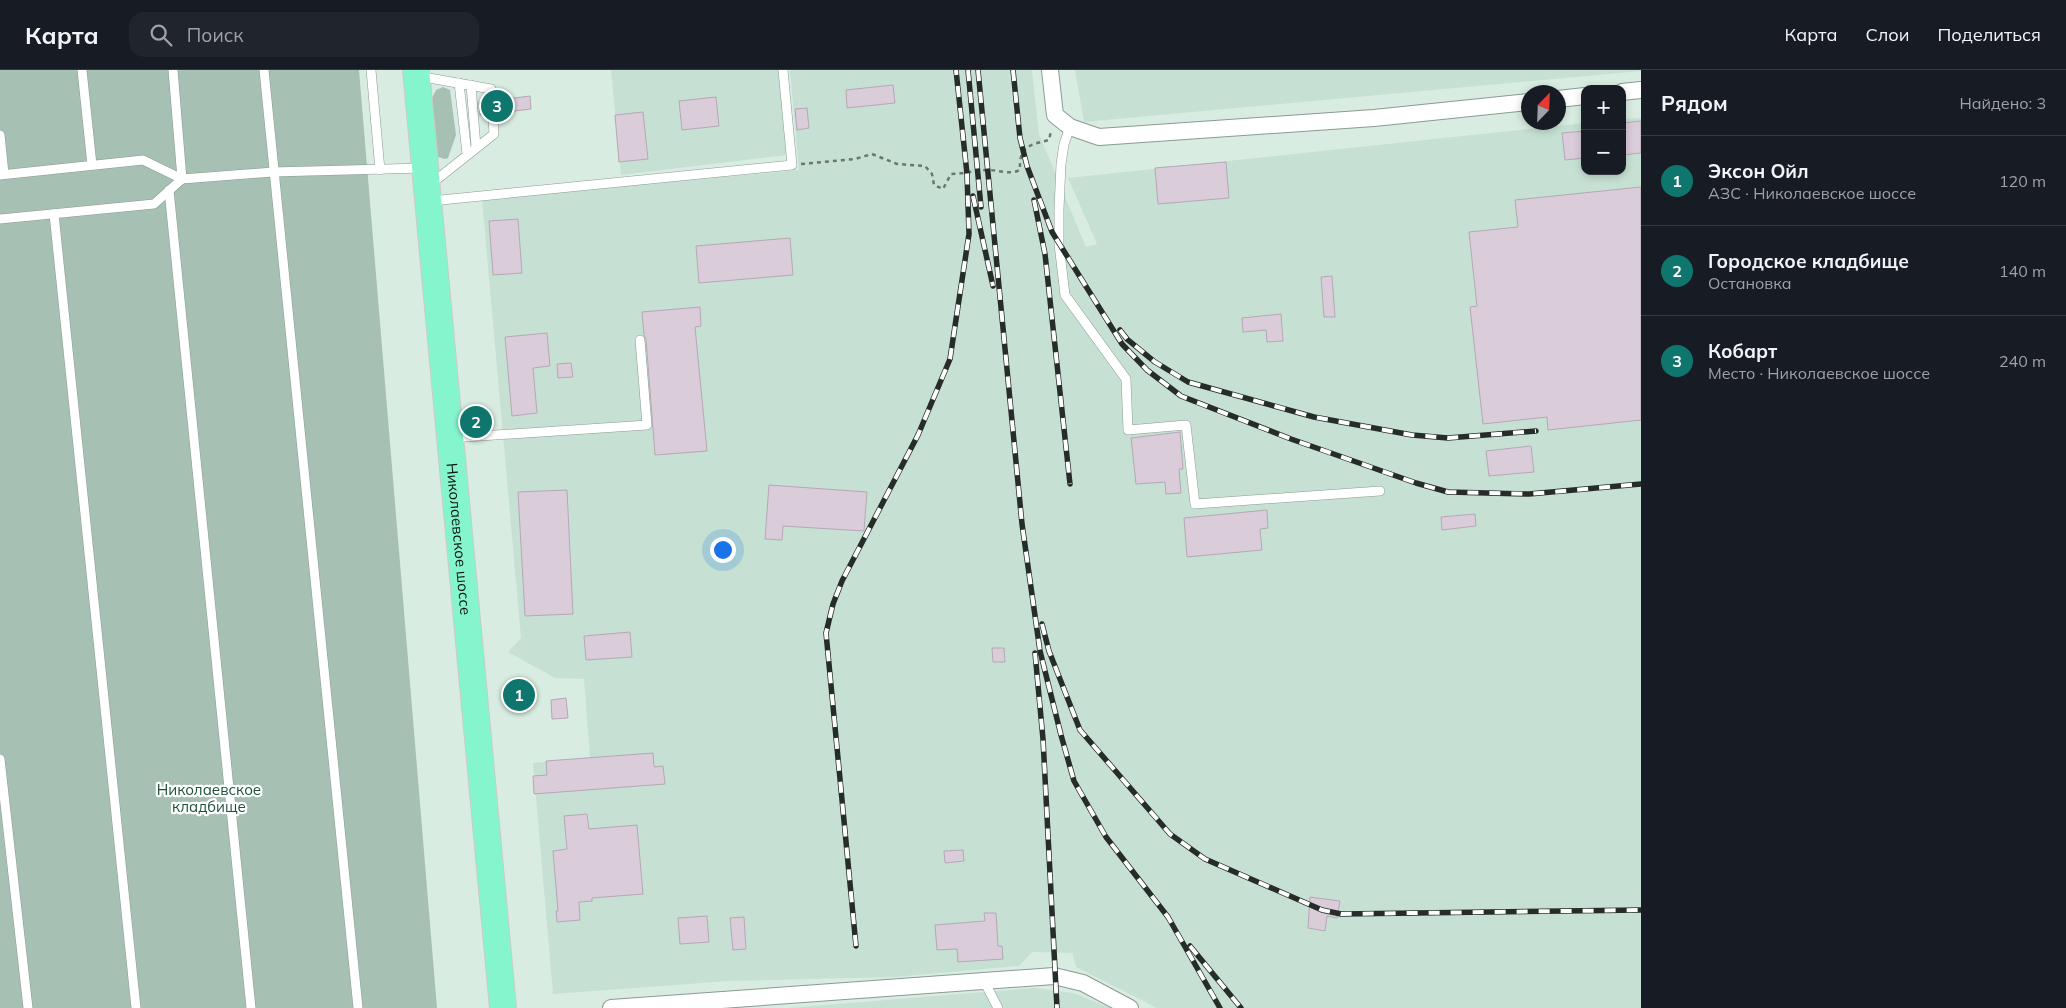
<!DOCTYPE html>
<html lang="ru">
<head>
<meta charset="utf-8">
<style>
	:root { --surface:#171b24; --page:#20242c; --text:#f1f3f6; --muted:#9ea1a6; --line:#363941; --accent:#0f766e }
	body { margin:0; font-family:Mulish,sans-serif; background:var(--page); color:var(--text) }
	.controls { position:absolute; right:15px; top:15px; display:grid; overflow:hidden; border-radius:10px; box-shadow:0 2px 8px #0003 }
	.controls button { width:45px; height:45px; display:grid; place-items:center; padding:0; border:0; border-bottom:1px solid var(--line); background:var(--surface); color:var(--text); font:25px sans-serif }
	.compass { position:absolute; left:1521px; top:15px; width:45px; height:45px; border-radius:50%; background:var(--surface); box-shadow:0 2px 8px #0003; rotate:23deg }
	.you { position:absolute; left:722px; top:479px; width:18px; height:18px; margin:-12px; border:4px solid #fff; border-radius:50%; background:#1a73e8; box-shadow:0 0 0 8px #1a73e833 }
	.badge { display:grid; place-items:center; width:32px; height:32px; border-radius:50%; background:var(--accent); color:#fff; font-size:16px; font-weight:700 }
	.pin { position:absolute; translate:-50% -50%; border:2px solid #fff; box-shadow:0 1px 5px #0006 }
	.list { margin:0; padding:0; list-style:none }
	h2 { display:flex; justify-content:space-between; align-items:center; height:65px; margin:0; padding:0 20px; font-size:21px }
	h2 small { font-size:16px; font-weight:400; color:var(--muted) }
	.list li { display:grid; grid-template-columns:32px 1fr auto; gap:15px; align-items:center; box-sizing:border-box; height:90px; padding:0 20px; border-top:1px solid var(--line) }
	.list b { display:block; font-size:19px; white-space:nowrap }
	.list p { margin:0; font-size:16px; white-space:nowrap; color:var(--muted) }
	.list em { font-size:16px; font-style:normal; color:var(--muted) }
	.icon { flex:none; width:28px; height:28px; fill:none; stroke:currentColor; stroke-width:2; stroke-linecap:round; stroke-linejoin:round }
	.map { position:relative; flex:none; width:1641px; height:938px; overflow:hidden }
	header { display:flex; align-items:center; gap:30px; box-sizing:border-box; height:70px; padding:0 25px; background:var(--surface); border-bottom:1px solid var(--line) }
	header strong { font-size:24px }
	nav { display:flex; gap:28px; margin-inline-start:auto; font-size:18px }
	.search { width:350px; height:45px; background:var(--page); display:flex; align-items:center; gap:12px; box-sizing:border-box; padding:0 18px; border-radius:15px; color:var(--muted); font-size:19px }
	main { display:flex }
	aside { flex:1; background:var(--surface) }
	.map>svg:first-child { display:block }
	.built { fill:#c6e1d3 }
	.green { fill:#a6c0b3 }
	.building { fill:#daccd9; stroke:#b5a8b5 }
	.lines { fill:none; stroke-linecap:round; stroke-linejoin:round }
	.service-casing { stroke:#899b92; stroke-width:10 }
	.minor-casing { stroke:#899b92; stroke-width:18 }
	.primary-casing { stroke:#cacbca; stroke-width:28 }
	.path { stroke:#6a7670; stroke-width:2.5; stroke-dasharray:4 4; stroke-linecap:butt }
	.service { stroke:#fff; stroke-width:9 }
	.minor { stroke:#fff; stroke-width:16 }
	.primary { stroke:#85f5ce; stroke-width:26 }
	.rail-casing { stroke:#262d29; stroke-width:5.5 }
	.rail { stroke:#fff; stroke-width:4; stroke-dasharray:11; stroke-linecap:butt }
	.labels { text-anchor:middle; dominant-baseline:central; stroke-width:4.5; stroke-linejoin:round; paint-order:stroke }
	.street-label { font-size:15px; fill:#0d1310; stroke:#fff }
	.park-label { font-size:15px; fill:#1b513c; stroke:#fff }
</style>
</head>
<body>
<header>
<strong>Карта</strong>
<div class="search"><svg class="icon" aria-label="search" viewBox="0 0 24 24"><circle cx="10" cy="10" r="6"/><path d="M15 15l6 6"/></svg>Поиск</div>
<nav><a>Карта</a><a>Слои</a><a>Поделиться</a></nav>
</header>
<main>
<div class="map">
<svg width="1641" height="938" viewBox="0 0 1641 938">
	<rect width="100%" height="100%" fill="#d9ece2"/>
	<g class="built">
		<path d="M611,0H778L788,85L621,105Z"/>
		<path d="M790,0H1032L1039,64L1086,177L1097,174L1068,108L1585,53V101H1622V49L1641,48V938H1157L1076,897L1072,883L1032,882L1019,896L895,907L729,911L553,924L533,693L590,688L584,609L555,608L508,582L521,568L482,129L799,100Z"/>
		<path d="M1075,0H1641V1L1084,52Z"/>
		<path d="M1034,918L1073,923L1111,938H788Z"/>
	</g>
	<g class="green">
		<path d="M0,0H359L437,938H0Z"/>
		<path d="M443,17L450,20L456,65L448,88L445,89L438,87L432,28L436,20Z"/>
	</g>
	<g class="building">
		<path d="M893,15L895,33L847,38L846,20Z"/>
		<path d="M530,26L531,39L499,43L498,30Z"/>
		<path d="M716,27L719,56L682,60L679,31Z"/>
		<path d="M486,31V44L480,45L479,32Z"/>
		<path d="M807,38L809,58L797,60L795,39Z"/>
		<path d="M643,42L648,89L619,92L615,45Z"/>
		<path d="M1641,51V83L1622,85V53Z"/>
		<path d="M1585,61V88L1565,90L1562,63Z"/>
		<path d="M1226,92L1229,128L1158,134L1155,98Z"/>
		<path d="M1641,117V350L1548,360L1547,347L1483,354L1470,237L1477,236L1469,162L1518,157L1515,130Z"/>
		<path d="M518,149L522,203L493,205L489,151Z"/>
		<path d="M790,168L793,205L699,213L696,176Z"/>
		<path d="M1332,206L1335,247H1324L1321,207Z"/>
		<path d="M700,237L701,256L695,257L707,381L655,385L646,269L644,265L642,242Z"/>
		<path d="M1281,244L1283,271L1267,272L1266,260L1243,262L1242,248Z"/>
		<path d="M547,263L550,296L533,298L537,343L512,346L505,267Z"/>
		<path d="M571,293L573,307L558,308L557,294Z"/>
		<path d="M1180,362L1183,399H1179L1181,423L1166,424L1165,412L1136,414L1131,368Z"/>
		<path d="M1531,376L1534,402L1489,406L1486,381Z"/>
		<path d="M769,415L867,422L864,461L783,456L782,470L765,469Z"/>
		<path d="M567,420L573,544L525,546L518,422Z"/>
		<path d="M1267,440L1268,458L1260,459L1262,480L1187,487L1184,448Z"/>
		<path d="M1475,444L1476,456L1442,460L1441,447Z"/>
		<path d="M630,562L632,587L586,590L584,566Z"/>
		<path d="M992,578H1004L1005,592H993Z"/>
		<path d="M566,628L568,648L552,649L551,630Z"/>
		<path d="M653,683L654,697L663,696L665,714L534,724L533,706L547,705L546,691Z"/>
		<path d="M587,744L589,759L637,755L643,824L592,828V831L579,832L580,850L557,852L556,841H558L553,781L567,779L564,746Z"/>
		<path d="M963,780L964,791L945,793L944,781Z"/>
		<path d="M1310,827L1340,831L1337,848L1327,846L1325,861L1308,858Z"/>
		<path d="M984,843H996L998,876H1002L1003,889L958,892L957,879L937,880L935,855L985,851Z"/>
		<path d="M707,846L709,872L680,874L678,848Z"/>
		<path d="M744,847L746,879L733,880L730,848Z"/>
	</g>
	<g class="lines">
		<defs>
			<g id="service">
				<path d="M82,0L92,95"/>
				<path d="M173,0L182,109"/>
				<path d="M264,0L358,938"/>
				<path d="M371,0L380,100"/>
				<path d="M418,6L491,19L494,64L431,114"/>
				<path d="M459,13L467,84"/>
				<path d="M471,15L476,77"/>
				<path d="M1070,57L1064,74L1061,94L1059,139V174L1065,225L1126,309L1128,360L1186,355L1195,434L1380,421"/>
				<path d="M0,65L4,104"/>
				<path d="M0,105L143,90L182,109L273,102L423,98"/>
				<path d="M169,120L251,938"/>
				<path d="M431,131L792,95L783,0"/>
				<path d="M54,144L136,938"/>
				<path d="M0,149L154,134L182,109"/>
				<path d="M451,368L647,355L640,270"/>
				<path d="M0,689L28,938"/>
				<path d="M984,911L998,938"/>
			</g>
			<g id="minor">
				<path d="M1050,0L1055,45L1070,57L1099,67L1374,48L1528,32"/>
				<path d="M1622,22L1641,20"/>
				<path d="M1558,29L1585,26"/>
				<path d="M611,938L1054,906L1083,913L1130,938"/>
			</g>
			<g id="primary">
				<path id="s1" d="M416,0L503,938"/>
			</g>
		</defs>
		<use href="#service" class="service-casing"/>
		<use href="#minor" class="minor-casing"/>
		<use href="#primary" class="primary-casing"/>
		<path class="path" d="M801,94L855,89L872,84L897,94L925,96L932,104L934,115L943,119L951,104C964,104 976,100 988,100C999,100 1009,105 1020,100C1019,77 1028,75 1049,70L1051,61"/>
		<use href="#service" class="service"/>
		<use href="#minor" class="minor"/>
		<use href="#primary" class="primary"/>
		<defs>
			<g id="rail">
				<path d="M968,0L981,137"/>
				<path d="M978,0L1022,454L1040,581L1061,665L1074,711L1106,767L1168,847L1220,938"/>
				<path d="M1013,0L1020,68L1027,96L1052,162L1122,274L1147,300L1181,326L1291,369L1416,413L1448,422L1529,424L1641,414"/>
				<path d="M973,126L993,216"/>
				<path d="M1034,130L1045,184L1070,414"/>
				<path d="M1120,260L1127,269L1155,292L1188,312L1314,347L1412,365L1448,368L1536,361"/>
				<path d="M1042,554L1049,581L1080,660L1170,764L1205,789L1322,840L1341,844L1641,840"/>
				<path d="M1035,583L1043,669L1057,938"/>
				<path d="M856,876L826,563L833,534L842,511L918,365L950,289L969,164L967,104L956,0"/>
				<path d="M1190,876L1241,938"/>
			</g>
		</defs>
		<use href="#rail" class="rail-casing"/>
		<use href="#rail" class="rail"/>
	</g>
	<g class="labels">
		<g class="street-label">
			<text stroke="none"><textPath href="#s1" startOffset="471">Николаевское шоссе</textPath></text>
		</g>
		<g class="park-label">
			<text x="209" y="719">Николаевское<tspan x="209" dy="17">кладбище</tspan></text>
		</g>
	</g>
</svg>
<div class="controls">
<button>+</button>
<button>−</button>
</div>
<svg class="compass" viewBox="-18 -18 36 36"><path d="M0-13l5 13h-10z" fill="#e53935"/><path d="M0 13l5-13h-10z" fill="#9ea1a6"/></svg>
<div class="you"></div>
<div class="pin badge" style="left:519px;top:625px">1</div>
<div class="pin badge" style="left:476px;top:352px">2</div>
<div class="pin badge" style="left:497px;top:36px">3</div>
</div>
<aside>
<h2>Рядом<small>Найдено: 3</small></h2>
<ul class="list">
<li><span class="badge">1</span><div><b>Эксон Ойл</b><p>АЗС · Николаевское шоссе</p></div><em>120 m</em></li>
<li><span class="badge">2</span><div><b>Городское кладбище</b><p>Остановка</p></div><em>140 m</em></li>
<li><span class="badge">3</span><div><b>Кобарт</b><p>Место · Николаевское шоссе</p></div><em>240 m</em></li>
</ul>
</aside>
</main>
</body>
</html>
